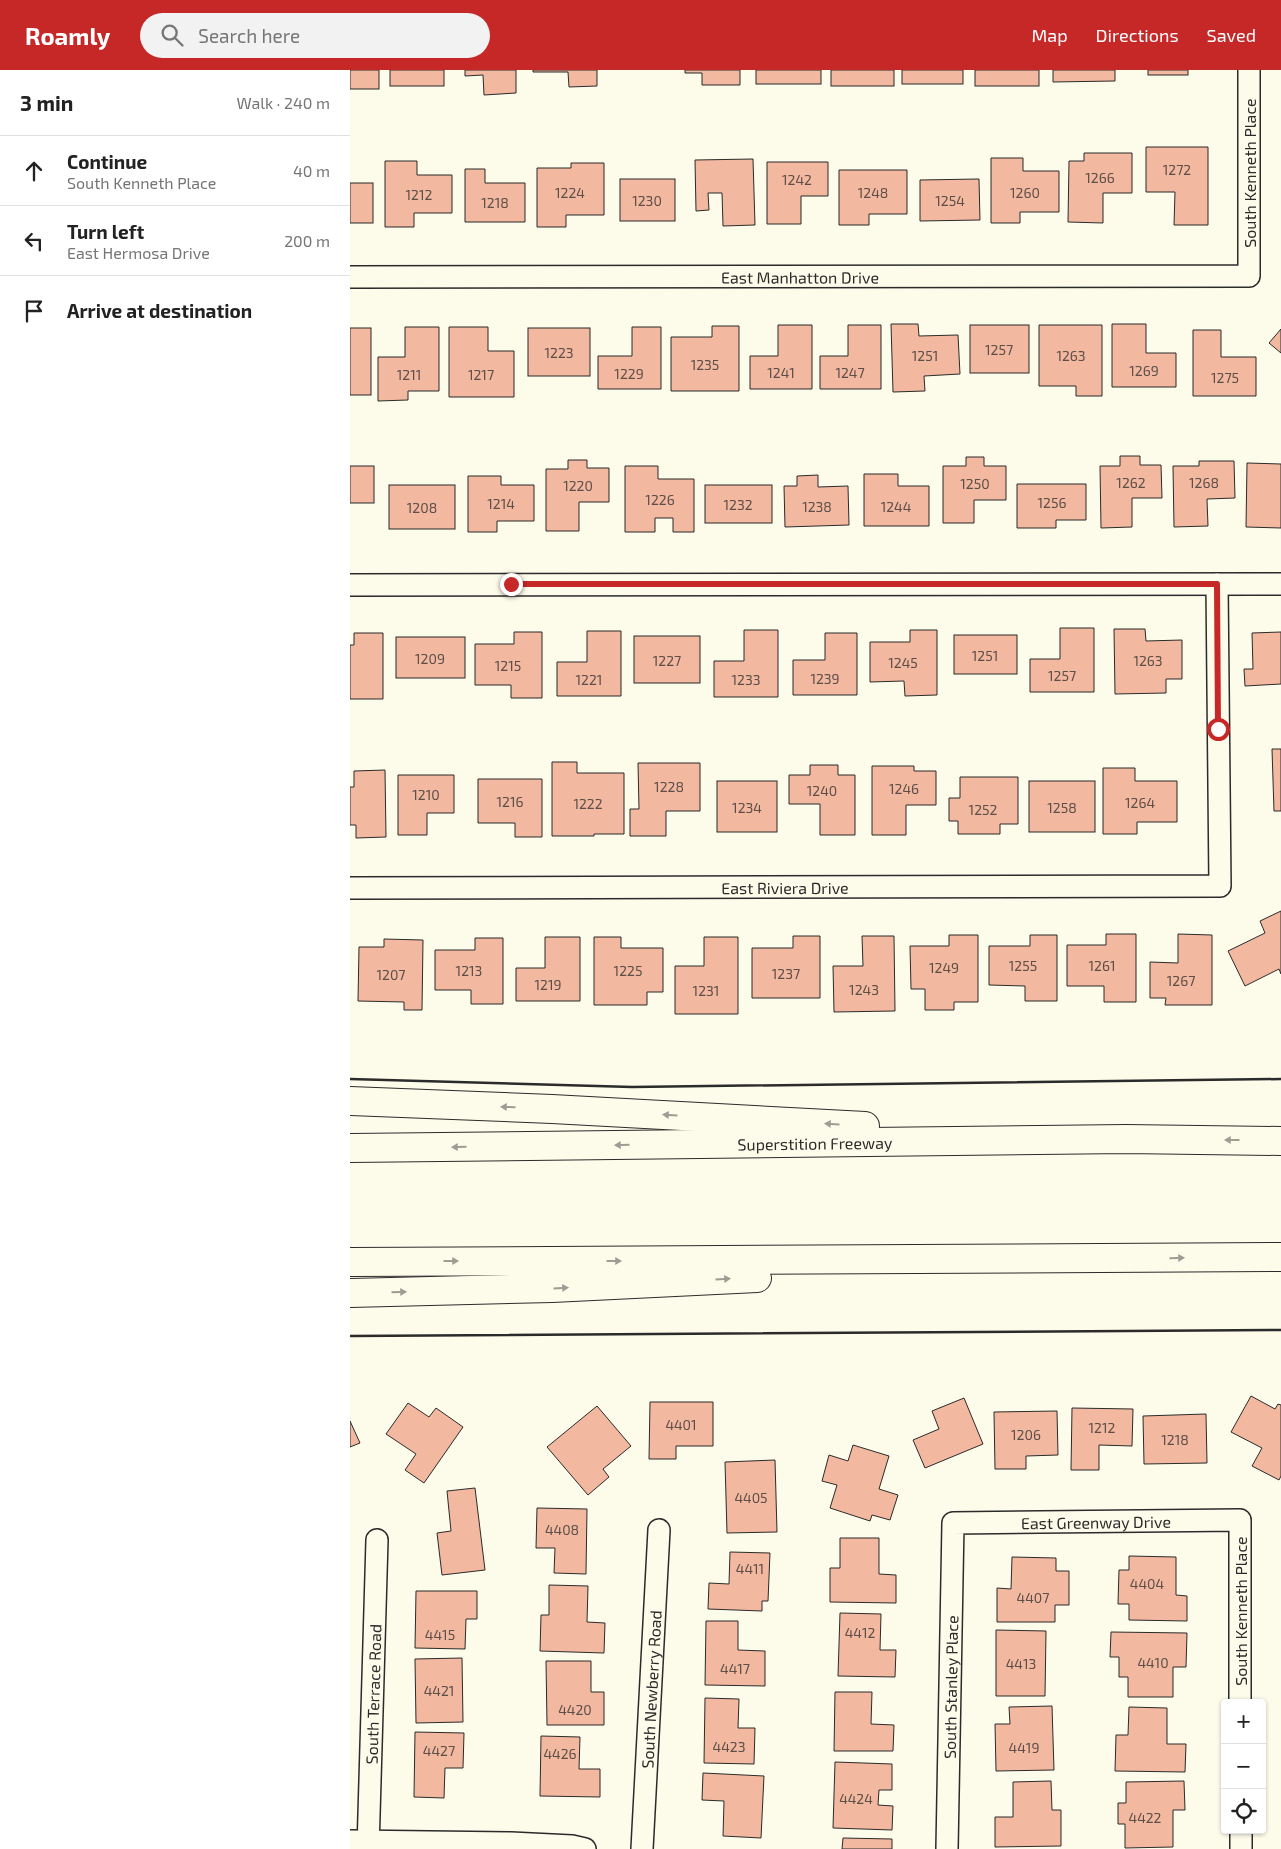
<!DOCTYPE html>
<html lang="en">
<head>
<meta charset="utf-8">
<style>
	:root { --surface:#fff; --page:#f2f2f2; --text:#222; --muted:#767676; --line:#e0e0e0; --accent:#c62828 }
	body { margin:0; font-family:"Exo 2",sans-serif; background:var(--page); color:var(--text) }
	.controls { position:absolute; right:15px; bottom:15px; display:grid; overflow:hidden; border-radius:5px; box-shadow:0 1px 4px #0004 }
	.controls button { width:45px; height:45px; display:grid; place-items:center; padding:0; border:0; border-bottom:1px solid var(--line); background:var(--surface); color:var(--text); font:25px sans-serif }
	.stop { position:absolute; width:15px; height:15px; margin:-11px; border:4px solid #c62828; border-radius:50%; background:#fff }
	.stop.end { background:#c62828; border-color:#fff; box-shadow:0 1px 5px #0008 }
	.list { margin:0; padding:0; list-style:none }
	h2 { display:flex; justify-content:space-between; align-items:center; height:65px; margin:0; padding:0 20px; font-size:21px }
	h2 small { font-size:16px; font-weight:400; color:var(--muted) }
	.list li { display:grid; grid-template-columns:32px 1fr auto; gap:15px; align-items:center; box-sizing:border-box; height:70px; padding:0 20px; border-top:1px solid var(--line) }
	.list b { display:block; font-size:19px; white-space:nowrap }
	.list p { margin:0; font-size:16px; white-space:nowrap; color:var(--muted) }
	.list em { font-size:16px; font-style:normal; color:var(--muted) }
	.icon { flex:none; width:28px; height:28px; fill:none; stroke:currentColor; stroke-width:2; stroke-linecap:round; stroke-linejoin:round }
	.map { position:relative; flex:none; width:931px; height:1779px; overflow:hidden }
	header { display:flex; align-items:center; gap:30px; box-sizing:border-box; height:70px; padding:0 25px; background:var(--accent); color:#fff }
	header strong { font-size:24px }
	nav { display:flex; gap:28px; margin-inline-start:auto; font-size:18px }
	.search { width:350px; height:45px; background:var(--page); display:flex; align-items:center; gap:12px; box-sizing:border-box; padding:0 18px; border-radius:28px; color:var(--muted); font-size:19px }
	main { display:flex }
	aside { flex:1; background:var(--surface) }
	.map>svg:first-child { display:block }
	.building { fill:#f2b8a0; stroke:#2b2b2b }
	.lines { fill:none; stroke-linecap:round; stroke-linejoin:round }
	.minor-casing { stroke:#2b2b2b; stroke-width:24 }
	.motorway-casing { stroke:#2b2b2b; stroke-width:30 }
	.minor { stroke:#fdfbea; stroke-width:21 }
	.motorway { stroke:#fdfbea; stroke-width:28 }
	.wall { stroke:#2b2b2b; stroke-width:2.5 }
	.oneway { fill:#9e9d94 }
	.route { stroke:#c62828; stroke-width:6 }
	.labels { text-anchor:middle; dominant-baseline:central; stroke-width:4; stroke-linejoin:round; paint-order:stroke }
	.number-label { font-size:14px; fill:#5d4e48 }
	.street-label { font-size:16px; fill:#2b2b2b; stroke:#fdfbea }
</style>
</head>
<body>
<header>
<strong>Roamly</strong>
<div class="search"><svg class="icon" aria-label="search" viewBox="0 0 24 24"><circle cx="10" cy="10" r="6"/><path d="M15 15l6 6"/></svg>Search here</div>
<nav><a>Map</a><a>Directions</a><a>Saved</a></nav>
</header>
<main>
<aside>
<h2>3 min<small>Walk · 240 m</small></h2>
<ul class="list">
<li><svg class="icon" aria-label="ahead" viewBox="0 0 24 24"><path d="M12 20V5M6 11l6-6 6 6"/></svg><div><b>Continue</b><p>South Kenneth Place</p></div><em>40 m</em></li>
<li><svg class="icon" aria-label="left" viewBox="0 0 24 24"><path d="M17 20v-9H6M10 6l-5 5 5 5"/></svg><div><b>Turn left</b><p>East Hermosa Drive</p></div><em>200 m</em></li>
<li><svg class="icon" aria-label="arrive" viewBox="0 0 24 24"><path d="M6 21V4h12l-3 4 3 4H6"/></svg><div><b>Arrive at destination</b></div></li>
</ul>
</aside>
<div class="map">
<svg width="931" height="1779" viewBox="0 0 931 1779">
	<rect width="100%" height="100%" fill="#fdfbea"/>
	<g class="building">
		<rect x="0" y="0" width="29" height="19"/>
		<rect x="40" y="0" width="54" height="16"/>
		<path d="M115,0H166V23L134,25L133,5L115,6Z"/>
		<path d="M183,0H247V16L219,17L218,2H183Z"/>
		<path d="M335,0H390V15H352V3H335Z"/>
		<rect x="406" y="0" width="65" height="14"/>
		<rect x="481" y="0" width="63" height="16"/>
		<rect x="552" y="0" width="61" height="14"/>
		<rect x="625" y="0" width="64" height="16"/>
		<path d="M703,0H765V11L703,12Z"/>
		<rect x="798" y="0" width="40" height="5"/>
		<path d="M796,77H858V155H824L825,122H796Z"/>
		<path d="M734,83H782V123H753V153L718,152L719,91H734Z"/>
		<path d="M641,88H673V101H709V142H670V153H641Z"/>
		<path d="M403,89L405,155L373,156L372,123H358L359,140L346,141L345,90Z"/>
		<path d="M35,91H67V105H102V143H64V157H35Z"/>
		<path d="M417,92H478V126H451V154H417Z"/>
		<path d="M221,93H254V145H216V157H187V98H221Z"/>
		<path d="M115,99H135V113H175V152H115Z"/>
		<path d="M489,100H557V144H519V155H489Z"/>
		<rect x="270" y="109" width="55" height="42"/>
		<path d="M629,109L630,150L570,151V110Z"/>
		<rect x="0" y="113" width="23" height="40"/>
		<path d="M541,254H568L569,266L608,265L610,304L574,306L575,321L543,322Z"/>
		<path d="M762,254H796V283H826V317H762Z"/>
		<path d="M428,255H462V319H400V286H428Z"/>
		<path d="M498,255H531V319H470V286H498Z"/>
		<rect x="620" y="255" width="59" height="48"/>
		<path d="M689,255H752V326H726V316H689Z"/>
		<path d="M362,256H389V321H321V267H362Z"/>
		<path d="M55,257H89V321H58V330L28,331V287H55Z"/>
		<path d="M99,257H138V281H164V327H99Z"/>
		<path d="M282,257H311V319H248V286H282Z"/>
		<rect x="0" y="258" width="21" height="67"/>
		<rect x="178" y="258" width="62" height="48"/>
		<path d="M931,259V283L919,273Z"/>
		<path d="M843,260H871V287H906V326H843Z"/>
		<path d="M770,386H790V395H811L812,428H782V457L751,458L750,396H770Z"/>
		<path d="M616,387H634V396H656V430H624V453H593V396H616Z"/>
		<path d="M218,390H237V398H259V432H229V461H196V399H218Z"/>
		<path d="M849,391H884L885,428L857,429L858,456L824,457L823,396H849Z"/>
		<path d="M897,393L931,394V458L896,457Z"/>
		<rect x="0" y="396" width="24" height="37"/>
		<path d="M275,396H308V409H344V462H323V448H305V462H275Z"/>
		<path d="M514,404H548V416H579V456H514Z"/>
		<path d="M468,405V417L498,416L499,455L435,457L434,416H447V406Z"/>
		<path d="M118,406H151V415H184V451H147V462H118Z"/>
		<path d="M667,414H736V450H706V458H667Z"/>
		<rect x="39" y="415" width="66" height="44"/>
		<rect x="355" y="415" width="67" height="38"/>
		<path d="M710,558H744V622H680V589H710Z"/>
		<path d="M764,559H795L796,571L832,570V609H816V623L765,624Z"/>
		<path d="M394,560H428V627H364V591H394Z"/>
		<path d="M560,560H587V625L555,626L554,611L520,612V572H560Z"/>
		<path d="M237,561H271V626H207V592H237Z"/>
		<path d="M164,562H192V628H161V615H125V574H164Z"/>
		<path d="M931,562V614L895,616L894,599H903L902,563Z"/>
		<path d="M4,563H33V629H0V575H4Z"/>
		<path d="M475,563H507V625H443V590H475Z"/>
		<rect x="604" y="565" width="63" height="39"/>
		<rect x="284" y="566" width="66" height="47"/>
		<rect x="46" y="567" width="69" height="41"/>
		<path d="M922,679H931V741H924Z"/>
		<path d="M202,692H227V703H274V764H244V766H202Z"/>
		<path d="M288,693H350V741H316V766H280V739H289Z"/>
		<path d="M460,695H488V705H505V765H470V734H439V705H460Z"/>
		<path d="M522,696H564V701H586V735H556V765H522Z"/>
		<path d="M753,698H785V711H827V752H787V764H753Z"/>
		<path d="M35,700L36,767L6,768V755H0V717H4V701Z"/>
		<path d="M48,705H104V743H77V765H48Z"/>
		<path d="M610,707H668V754H650V764H608V751H599V728H610Z"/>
		<path d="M128,709H192V767H165V753H128Z"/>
		<rect x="367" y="711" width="60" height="51"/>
		<rect x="679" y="711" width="66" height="51"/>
		<path d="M931,841V904L929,899L895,916L878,881L915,863L910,851Z"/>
		<path d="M756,864H786V932H754V916H717V875H756Z"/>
		<path d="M828,864L862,865V935H815L816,928H800V892L828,893Z"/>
		<path d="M599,865H628V932H604V940H575V919H561L560,876H599Z"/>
		<path d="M680,865H707V931H675V916L639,915V876H680Z"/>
		<path d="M443,866H470V928H402V878H443Z"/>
		<path d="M512,866H544L545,941L484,942L483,896H513Z"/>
		<path d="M195,867H230V931H166V898H195Z"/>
		<path d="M244,867H271V878H313V922H297V935H244Z"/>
		<path d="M354,867H388V944H325V896H354Z"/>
		<path d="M125,868H153V934H121V920H85V880H125Z"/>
		<path d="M34,869L73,870L72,940H54V932L8,931L9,877H34Z"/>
		<path d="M901,1326L925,1339L928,1334L931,1335V1406L929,1410L902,1396L912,1378L881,1362Z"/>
		<path d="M614,1328L633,1374L575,1398L563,1370L589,1359L582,1341Z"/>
		<path d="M300,1332H363V1376H326V1389H299Z"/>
		<path d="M58,1333L79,1347L86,1338L113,1357L74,1413L55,1400L66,1384L36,1364Z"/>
		<path d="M247,1336L281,1376L253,1399L259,1407L238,1425L197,1377Z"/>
		<path d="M722,1338L783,1339L782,1376L749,1375V1400H721Z"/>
		<path d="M707,1341L708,1385L676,1386V1399H645L644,1342Z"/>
		<path d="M856,1344L857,1393L794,1394L793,1346Z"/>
		<path d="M0,1351L10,1373L0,1377Z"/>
		<path d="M503,1375L539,1386L529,1419L548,1425L540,1450L522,1445L520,1451L480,1438L487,1415L472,1411L479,1385L498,1391Z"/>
		<path d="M425,1390L427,1462L377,1463L375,1392Z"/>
		<path d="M125,1418L135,1500L92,1505L87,1463L101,1461L97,1421Z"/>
		<path d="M187,1438L237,1439L236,1504L204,1503L205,1478H186Z"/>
		<path d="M490,1468H529V1504L546,1505V1533L480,1532V1498H490Z"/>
		<path d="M380,1482L420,1483L418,1531H412V1541L358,1539L359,1513L379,1514Z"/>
		<path d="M779,1486L826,1487V1525L837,1526V1551L779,1550V1534H768L769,1500H779Z"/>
		<path d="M662,1487L706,1488V1501H719V1535H705V1552H647V1518L661,1519Z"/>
		<path d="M199,1515L238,1516L237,1552L255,1553L254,1583L190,1581L191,1545H199Z"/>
		<path d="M66,1521H127V1549H116L115,1579L65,1578Z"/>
		<path d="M490,1543L531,1544L530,1580H546L545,1607L488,1606Z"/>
		<path d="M356,1551H388V1580L415,1581V1616L355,1615Z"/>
		<path d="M646,1560L696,1561L695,1626H646Z"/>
		<path d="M761,1562L837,1563L836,1597H823V1627H778V1607H769V1587H760Z"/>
		<path d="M112,1588L113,1652L66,1653L65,1589Z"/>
		<path d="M196,1591H241V1622H254V1655H197Z"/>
		<path d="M485,1622H522L521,1654L544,1655L543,1681H484Z"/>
		<path d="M355,1628L389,1629L388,1658H405L404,1694L354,1693Z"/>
		<path d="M702,1636L704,1700L646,1701L645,1654H660L659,1637Z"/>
		<path d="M779,1637L817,1638V1674H836L835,1702L765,1701L766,1665H778Z"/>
		<path d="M65,1662L114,1663L113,1698H95L94,1728L64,1727Z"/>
		<path d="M191,1666L230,1667L229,1699H250V1727L190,1726Z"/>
		<path d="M485,1692L542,1694V1720H529L528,1735L543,1736L542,1760L483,1758Z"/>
		<path d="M353,1703L414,1706L411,1768L373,1766L374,1731L352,1730Z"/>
		<path d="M701,1711L702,1740H711V1776L645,1777V1747H663V1712Z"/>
		<path d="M834,1711L835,1740H823V1777L775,1778V1754H768V1733H776V1712Z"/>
		<path d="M493,1768L542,1769V1779H492Z"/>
	</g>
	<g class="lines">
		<defs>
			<g id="minor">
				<path id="s1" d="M0,207L899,206V0"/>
				<path d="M0,515L931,514"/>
				<path id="s2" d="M0,818L870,816L867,514"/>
				<path d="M891,1760V1779"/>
				<path d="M0,1771L161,1773L222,1776L235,1779"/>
				<path id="s3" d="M18,1779L27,1470"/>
				<path id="s4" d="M292,1779L309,1460"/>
				<path id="s5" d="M597,1779L603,1453L890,1450V1633"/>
			</g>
			<g id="motorway">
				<path d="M0,1031L202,1039L515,1056"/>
				<path id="s6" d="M0,1078L776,1069L931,1071"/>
				<path d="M0,1192L931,1187"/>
				<path d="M0,1223L202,1218L407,1208"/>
			</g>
		</defs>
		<use href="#minor" class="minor-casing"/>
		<use href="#motorway" class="motorway-casing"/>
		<use href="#minor" class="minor"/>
		<use href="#motorway" class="motorway"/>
		<g class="wall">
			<path d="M0,1009L282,1017L931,1009"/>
			<path d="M0,1266L931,1260"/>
		</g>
	</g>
	<defs><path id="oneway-solid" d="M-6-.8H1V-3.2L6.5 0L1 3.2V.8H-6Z" transform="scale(1.25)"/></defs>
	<g class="oneway">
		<use href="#oneway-solid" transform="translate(158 1037) rotate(-178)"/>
		<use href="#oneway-solid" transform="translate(320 1045) rotate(-177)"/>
		<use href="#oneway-solid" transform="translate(482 1054) rotate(-177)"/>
		<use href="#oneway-solid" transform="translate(882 1070) rotate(-180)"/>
		<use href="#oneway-solid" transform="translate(272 1075) rotate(179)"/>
		<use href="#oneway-solid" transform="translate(109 1077) rotate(179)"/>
		<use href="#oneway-solid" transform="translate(827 1188) rotate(-1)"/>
		<use href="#oneway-solid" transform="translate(101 1191)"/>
		<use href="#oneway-solid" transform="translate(264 1191)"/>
		<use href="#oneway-solid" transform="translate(373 1209) rotate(-3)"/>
		<use href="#oneway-solid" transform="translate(211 1218) rotate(-3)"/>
		<use href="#oneway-solid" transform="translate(49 1222) rotate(-2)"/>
	</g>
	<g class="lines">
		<path class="route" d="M161,514H867L868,659"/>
	</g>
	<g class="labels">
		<g class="number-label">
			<text x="827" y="99">1272</text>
			<text x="750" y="107">1266</text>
			<text x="447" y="109">1242</text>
			<text x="220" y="122">1224</text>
			<text x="523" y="122">1248</text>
			<text x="675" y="122">1260</text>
			<text x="69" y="124">1212</text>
			<text x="297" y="130">1230</text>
			<text x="600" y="130">1254</text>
			<text x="145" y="132">1218</text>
			<text x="649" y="279">1257</text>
			<text x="209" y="282">1223</text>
			<text x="575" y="285">1251</text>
			<text x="721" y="285">1263</text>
			<text x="355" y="294">1235</text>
			<text x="794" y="300">1269</text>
			<text x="431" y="302">1241</text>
			<text x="500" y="302">1247</text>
			<text x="279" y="303">1229</text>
			<text x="59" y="304">1211</text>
			<text x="131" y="304">1217</text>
			<text x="875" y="307">1275</text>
			<text x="781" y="412">1262</text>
			<text x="854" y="412">1268</text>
			<text x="625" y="413">1250</text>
			<text x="228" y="415">1220</text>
			<text x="310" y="429">1226</text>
			<text x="702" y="432">1256</text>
			<text x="151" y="433">1214</text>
			<text x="388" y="434">1232</text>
			<text x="467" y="436">1238</text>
			<text x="546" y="436">1244</text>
			<text x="72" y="437">1208</text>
			<text x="635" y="585">1251</text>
			<text x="80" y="588">1209</text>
			<text x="317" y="590">1227</text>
			<text x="798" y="590">1263</text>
			<text x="553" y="592">1245</text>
			<text x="158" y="595">1215</text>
			<text x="712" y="605">1257</text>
			<text x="475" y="608">1239</text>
			<text x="239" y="609">1221</text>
			<text x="396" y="609">1233</text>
			<text x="319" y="716">1228</text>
			<text x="554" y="718">1246</text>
			<text x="472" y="720">1240</text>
			<text x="76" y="724">1210</text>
			<text x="160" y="731">1216</text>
			<text x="790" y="732">1264</text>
			<text x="238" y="733">1222</text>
			<text x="397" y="737">1234</text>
			<text x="712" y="737">1258</text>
			<text x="633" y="739">1252</text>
			<text x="673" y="895">1255</text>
			<text x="752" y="895">1261</text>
			<text x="594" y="897">1249</text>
			<text x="119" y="900">1213</text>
			<text x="278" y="900">1225</text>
			<text x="436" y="903">1237</text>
			<text x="41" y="904">1207</text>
			<text x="831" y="910">1267</text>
			<text x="198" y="914">1219</text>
			<text x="514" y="919">1243</text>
			<text x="356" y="920">1231</text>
			<text x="331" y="1354">4401</text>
			<text x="752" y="1357">1212</text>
			<text x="676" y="1364">1206</text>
			<text x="825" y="1369">1218</text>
			<text x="401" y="1427">4405</text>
			<text x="212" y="1459">4408</text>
			<text x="400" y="1498">4411</text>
			<text x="797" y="1513">4404</text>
			<text x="683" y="1527">4407</text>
			<text x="510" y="1562">4412</text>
			<text x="90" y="1564">4415</text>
			<text x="803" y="1592">4410</text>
			<text x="671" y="1593">4413</text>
			<text x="385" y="1598">4417</text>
			<text x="89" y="1620">4421</text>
			<text x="225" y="1639">4420</text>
			<text x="379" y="1676">4423</text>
			<text x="674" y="1677">4419</text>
			<text x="89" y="1680">4427</text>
			<text x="210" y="1683">4426</text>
			<text x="506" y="1728">4424</text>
			<text x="795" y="1747">4422</text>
		</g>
		<g class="street-label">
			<text transform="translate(899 103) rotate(-90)">South Kenneth Place</text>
			<text stroke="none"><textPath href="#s1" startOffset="450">East Manhatton Drive</textPath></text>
			<text stroke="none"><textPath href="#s2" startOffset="435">East Riviera Drive</textPath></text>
			<text stroke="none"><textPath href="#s6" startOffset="465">Superstition Freeway</textPath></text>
			<text stroke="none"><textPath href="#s5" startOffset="469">East Greenway Drive</textPath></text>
			<text transform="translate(890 1541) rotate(-90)">South Kenneth Place</text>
			<text stroke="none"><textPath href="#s5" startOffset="162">South Stanley Place</textPath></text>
			<text stroke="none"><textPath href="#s4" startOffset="160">South Newberry Road</textPath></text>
			<text stroke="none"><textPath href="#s3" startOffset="155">South Terrace Road</textPath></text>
		</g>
	</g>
</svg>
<div class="controls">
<button>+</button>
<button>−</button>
<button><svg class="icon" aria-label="locate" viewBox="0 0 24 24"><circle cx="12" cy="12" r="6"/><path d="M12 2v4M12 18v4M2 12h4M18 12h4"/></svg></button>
</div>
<div class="stop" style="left:868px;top:659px"></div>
<div class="stop end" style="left:161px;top:514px"></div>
</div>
</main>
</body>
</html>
